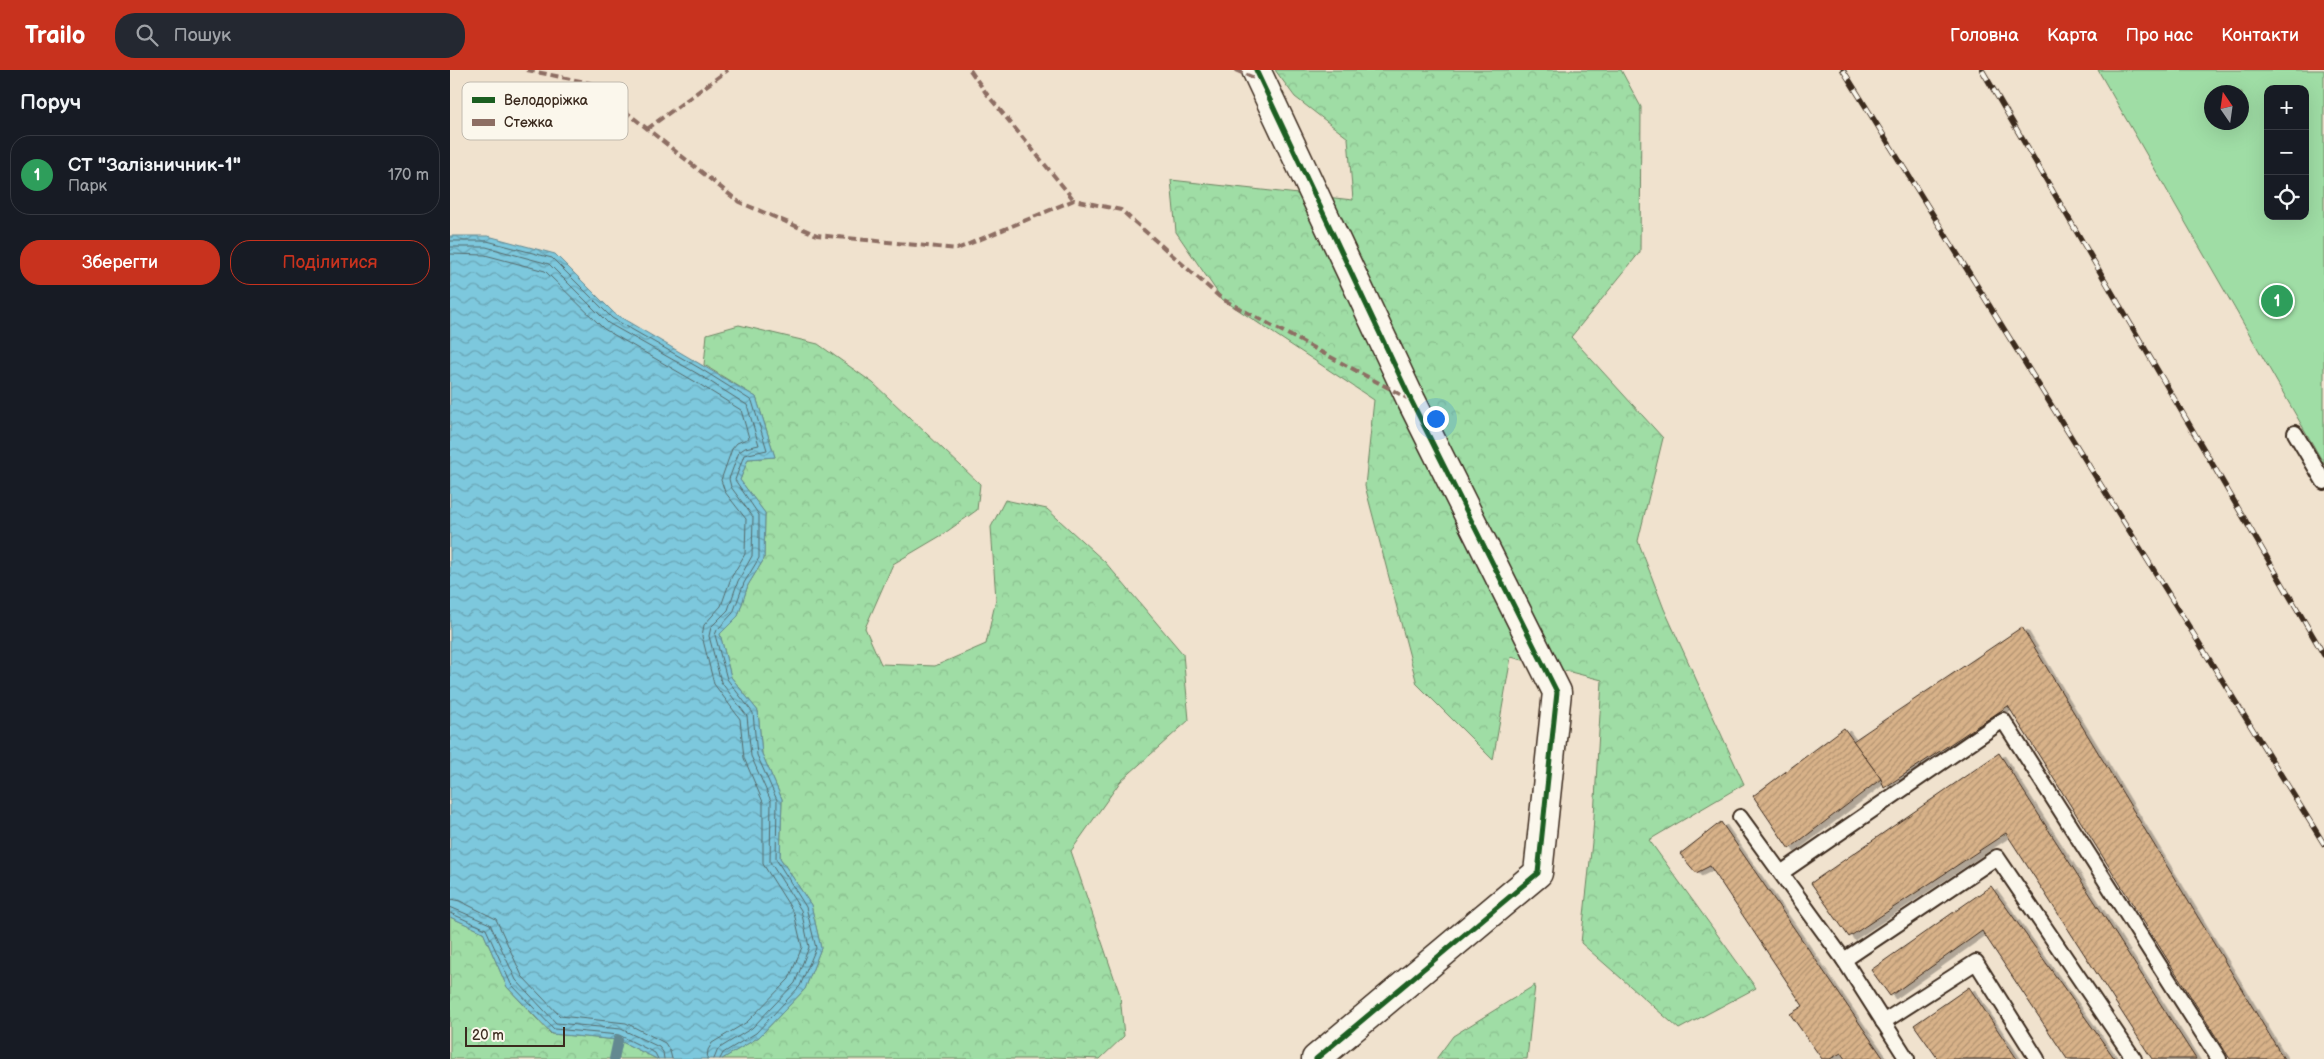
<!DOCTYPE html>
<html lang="uk">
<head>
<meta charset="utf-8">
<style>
	:root { --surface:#171b24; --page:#242831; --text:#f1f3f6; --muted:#9ea1a6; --line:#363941; --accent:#c8321e }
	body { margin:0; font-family:"Balsamiq Sans",sans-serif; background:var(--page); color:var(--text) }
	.controls { position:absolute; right:15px; top:15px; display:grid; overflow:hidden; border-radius:10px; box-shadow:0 5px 20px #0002 }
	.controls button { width:45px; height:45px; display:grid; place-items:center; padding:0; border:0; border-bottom:1px solid var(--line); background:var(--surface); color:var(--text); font:25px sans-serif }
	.compass { position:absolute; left:1754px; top:15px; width:45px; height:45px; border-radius:50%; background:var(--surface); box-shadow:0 5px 20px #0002; rotate:347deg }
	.scale { position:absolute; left:15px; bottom:12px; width:100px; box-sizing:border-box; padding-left:5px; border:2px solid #3b2a1e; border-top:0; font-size:14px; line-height:18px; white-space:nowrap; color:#3b2a1e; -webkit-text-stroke:4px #fbf7ec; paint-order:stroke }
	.you { position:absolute; left:985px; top:348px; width:18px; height:18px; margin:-12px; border:4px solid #fff; border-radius:50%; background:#1a73e8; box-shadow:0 0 0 8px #1a73e833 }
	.badge { display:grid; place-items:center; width:32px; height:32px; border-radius:50%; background:var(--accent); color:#fff; font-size:16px; font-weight:700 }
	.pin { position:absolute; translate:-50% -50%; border:2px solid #fff; box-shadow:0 1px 5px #0006 }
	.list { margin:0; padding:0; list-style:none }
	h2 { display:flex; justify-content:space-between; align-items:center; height:65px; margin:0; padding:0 20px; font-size:21px }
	h2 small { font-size:16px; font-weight:400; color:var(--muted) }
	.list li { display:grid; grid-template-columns:32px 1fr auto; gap:15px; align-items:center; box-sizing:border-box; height:80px; margin:0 10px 10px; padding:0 10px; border:1px solid var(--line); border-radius:20px }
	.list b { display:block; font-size:19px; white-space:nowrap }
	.list p { margin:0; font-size:16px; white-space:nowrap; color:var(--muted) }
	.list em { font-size:16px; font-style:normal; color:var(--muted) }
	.actions { display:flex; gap:10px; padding:15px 20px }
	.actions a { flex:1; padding:11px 0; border:1px solid var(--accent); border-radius:20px; text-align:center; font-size:18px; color:var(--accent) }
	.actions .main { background:var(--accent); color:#fff }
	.icon { flex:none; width:28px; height:28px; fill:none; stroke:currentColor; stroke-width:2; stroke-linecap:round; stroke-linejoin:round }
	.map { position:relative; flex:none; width:1874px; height:989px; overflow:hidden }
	header { display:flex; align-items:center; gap:30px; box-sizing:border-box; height:70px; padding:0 25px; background:var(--accent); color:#fff }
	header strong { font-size:24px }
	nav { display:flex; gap:28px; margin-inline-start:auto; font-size:18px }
	.search { width:350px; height:45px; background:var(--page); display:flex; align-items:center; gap:12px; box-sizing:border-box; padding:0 18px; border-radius:20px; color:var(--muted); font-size:19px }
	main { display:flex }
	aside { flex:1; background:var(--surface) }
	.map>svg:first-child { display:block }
	.forest { fill:url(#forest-crowns); stroke:#6d8462 }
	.garden { fill:#9fdda5; stroke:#6d8462; fill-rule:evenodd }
	.water { fill:url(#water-waves); stroke:#638991 }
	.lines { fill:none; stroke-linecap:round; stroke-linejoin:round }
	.shore { stroke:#55696a; stroke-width:1 }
	.stream { stroke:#638991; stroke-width:10 }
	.building { fill:url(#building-hatch); stroke:#3b2a1e; filter:url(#shadow) }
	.service-casing { stroke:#3b2a1e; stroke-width:18 }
	.minor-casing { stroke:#3b2a1e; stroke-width:31 }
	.service { stroke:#fbf7ec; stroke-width:14 }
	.minor { stroke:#fbf7ec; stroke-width:28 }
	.rail-casing { stroke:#3b2a1e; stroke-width:5.5 }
	.rail { stroke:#fbf7ec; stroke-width:4; stroke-dasharray:11; stroke-linecap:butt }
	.quiet { stroke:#8d6e63; stroke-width:4; stroke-dasharray:8 4; stroke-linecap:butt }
	.cycleway-casing { stroke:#fbf7ec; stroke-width:8 }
	.cycleway { stroke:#1b5e20; stroke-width:5 }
	.key { fill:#fbf7ec; stroke:#c1baae; stroke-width:1 }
	.key-label { font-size:14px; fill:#3b2a1e }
</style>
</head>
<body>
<header>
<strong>Trailo</strong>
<div class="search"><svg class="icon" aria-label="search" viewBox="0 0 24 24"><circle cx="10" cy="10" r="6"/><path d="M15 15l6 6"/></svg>Пошук</div>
<nav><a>Головна</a><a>Карта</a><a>Про нас</a><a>Контакти</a></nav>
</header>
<main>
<aside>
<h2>Поруч<small></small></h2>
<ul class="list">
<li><span class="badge" style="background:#2e9e5b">1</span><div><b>СТ &quot;Залізничник-1&quot;</b><p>Парк</p></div><em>170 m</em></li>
</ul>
<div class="actions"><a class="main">Зберегти</a><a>Поділитися</a></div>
</aside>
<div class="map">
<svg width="1874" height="989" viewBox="0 0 1874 989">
	<defs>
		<pattern id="forest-crowns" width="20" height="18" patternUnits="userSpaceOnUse" patternTransform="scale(1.25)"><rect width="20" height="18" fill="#9fdda5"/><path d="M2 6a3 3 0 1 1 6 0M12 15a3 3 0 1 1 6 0" fill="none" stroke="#8abe8e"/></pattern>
		<pattern id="water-waves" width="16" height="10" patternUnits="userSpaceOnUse" patternTransform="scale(1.25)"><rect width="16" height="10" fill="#7dc8dd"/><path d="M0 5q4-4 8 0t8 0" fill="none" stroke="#68a3b3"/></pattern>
		<pattern id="building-hatch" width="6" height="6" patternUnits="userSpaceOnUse" patternTransform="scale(1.25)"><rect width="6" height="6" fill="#d8b289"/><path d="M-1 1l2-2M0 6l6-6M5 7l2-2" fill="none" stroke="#b0916f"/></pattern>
		<filter id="shadow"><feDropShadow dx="5.5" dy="3" stdDeviation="0" flood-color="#0004"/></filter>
	</defs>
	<rect width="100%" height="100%" fill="#f0e2ce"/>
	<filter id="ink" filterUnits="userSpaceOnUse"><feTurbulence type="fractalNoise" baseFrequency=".02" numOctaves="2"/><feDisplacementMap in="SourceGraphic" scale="10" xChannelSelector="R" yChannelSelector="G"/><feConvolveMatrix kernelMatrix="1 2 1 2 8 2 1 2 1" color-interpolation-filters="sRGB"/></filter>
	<g filter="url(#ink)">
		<g class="forest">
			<path d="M825,0H1171L1191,37L1190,182L1121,267L1213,368L1188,471L1214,539L1294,714L1199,770L1306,918L1229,959L1131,873L1143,763L1152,610L1061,587L1043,690L967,614L915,416L924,330L772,229L726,162L721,110L903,130L898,68L845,27Z"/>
			<path d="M289,255L368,274L423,313L530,414L527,440L492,465L443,494L415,558L431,594L485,596L536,574L546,529L541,457L555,430L597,439L655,492L733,584L739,650L670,712L621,781L670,925L674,966L650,989L603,987L599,989H272L309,967L355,919L371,878L361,835L330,788L332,729L312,684L308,641L281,607L270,564L288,546L298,515L314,489L315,443L290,410L298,389L325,387L306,327L254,295L257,264Z"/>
			<path d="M0,847L33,862L57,917L101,964L168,970L207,989H0Z"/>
			<path d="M1085,915L1077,989H986L1003,966Z"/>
		</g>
		<path class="garden" d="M1648,0H1874V394ZM1818,19H1855V146H1818ZM1762,22H1792V52H1762Z"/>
		<path class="water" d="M0,166H38L105,184L165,244L306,327L325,387L298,389L290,410L315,443L314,489L298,515L288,546L270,564L281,607L308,641L312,684L332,729L330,788L361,835L371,878L355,919L309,967L272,989H207L168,970L102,964L57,917L33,862L0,847Z"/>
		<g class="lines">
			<g class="shore">
				<path d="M0,171H37L102,188L162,248L251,299L302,331L317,380L294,385L285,410L309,445V488L294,513L283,543L267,560L265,565L277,609L303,643L307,685L327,730L326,789L356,837L366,878L350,916L306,963L273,983L270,989"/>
				<path d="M0,177H36L99,194L158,253L248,304L297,335L309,375L295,378L289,382L279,409L281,417L303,447L302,486L288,511L278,540L261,557L259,566L271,612L297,646L301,686L321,731L320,792L351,840L359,877L345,913L302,958L268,979L264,989"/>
				<path d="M0,184L35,185L95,201L154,259L244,311L291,340L299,368L287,373L282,379L271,410L275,422L296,449L295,484L281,508L271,536L254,555L252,566L264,614L290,649L294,688L313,732V794L344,843L352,877L339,909L297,952L262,973L258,980L257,989"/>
				<path d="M0,829L10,831L46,849L72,906L110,946L176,953L215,973L220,981L222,989"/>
				<path d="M0,837L40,854L66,910L106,953L171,959L209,977L213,982L214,989"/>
				<path d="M0,843L36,859L61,914L104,959L169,965L205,983L208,989"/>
			</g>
			<path class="stream" d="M164,989L168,970"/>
		</g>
		<g class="building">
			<path d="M1572,557L1834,989H1780L1558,636L1434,718L1431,709L1403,671Z"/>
			<path d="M1394,658L1431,709L1339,779L1303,726Z"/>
			<path d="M1549,683L1746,989H1702L1556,763L1399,867L1361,813Z"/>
			<path d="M1271,752L1434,989H1395L1391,983L1380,989H1372L1340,944L1353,936L1260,796L1246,803L1230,784Z"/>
			<path d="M1541,816L1665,989H1617L1532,861L1440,926L1421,900Z"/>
			<path d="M1519,917L1567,989H1488L1464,955Z"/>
		</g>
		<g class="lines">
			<defs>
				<g id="service">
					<path d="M1845,363L1874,412"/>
					<path d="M1290,747L1394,890L1457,989"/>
					<path d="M1331,803L1553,650L1769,989"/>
					<path d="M1394,890L1547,787L1684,989"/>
					<path d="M1433,952L1526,892L1587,989"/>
				</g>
				<path id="minor" d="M806,0L961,330L1107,622L1088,803L866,989"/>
			</defs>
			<use href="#service" class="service-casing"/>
			<use href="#minor" class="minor-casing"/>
			<use href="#service" class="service"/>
			<use href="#minor" class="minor"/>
			<defs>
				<g id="rail">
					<path d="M1393,0L1874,774"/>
					<path d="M1532,0L1874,585"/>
				</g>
			</defs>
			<use href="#rail" class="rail-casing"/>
			<use href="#rail" class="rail"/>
			<g class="quiet">
				<path d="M77,0L140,13L289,132L367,165L507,179L624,130L671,140L772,229L961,330"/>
				<path d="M520,0L536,23L624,130"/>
				<path d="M785,0L809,10"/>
				<path d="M197,59L278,0"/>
			</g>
			<defs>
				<path id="cycleway" d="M806,0L961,330L1107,622L1088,803L866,989"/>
			</defs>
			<use href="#cycleway" class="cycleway-casing"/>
			<use href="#cycleway" class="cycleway"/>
		</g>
	</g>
	<rect x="12" y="12" width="166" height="58" rx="8" class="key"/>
	<rect x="22" y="27" width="23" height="6" fill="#1b5e20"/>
	<rect x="22" y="49" width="23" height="7" fill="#8d6e63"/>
	<g class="key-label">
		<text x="54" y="35">Велодоріжка</text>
		<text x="54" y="57">Стежка</text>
	</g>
</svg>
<div class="controls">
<button>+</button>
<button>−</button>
<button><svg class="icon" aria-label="locate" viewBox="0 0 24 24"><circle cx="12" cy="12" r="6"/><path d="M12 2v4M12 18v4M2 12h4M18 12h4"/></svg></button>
</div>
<svg class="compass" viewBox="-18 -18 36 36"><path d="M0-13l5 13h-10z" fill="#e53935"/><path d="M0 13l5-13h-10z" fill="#9ea1a6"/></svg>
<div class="scale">20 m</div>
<div class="you"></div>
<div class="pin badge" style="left:1827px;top:231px;background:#2e9e5b">1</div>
</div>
</main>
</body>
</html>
